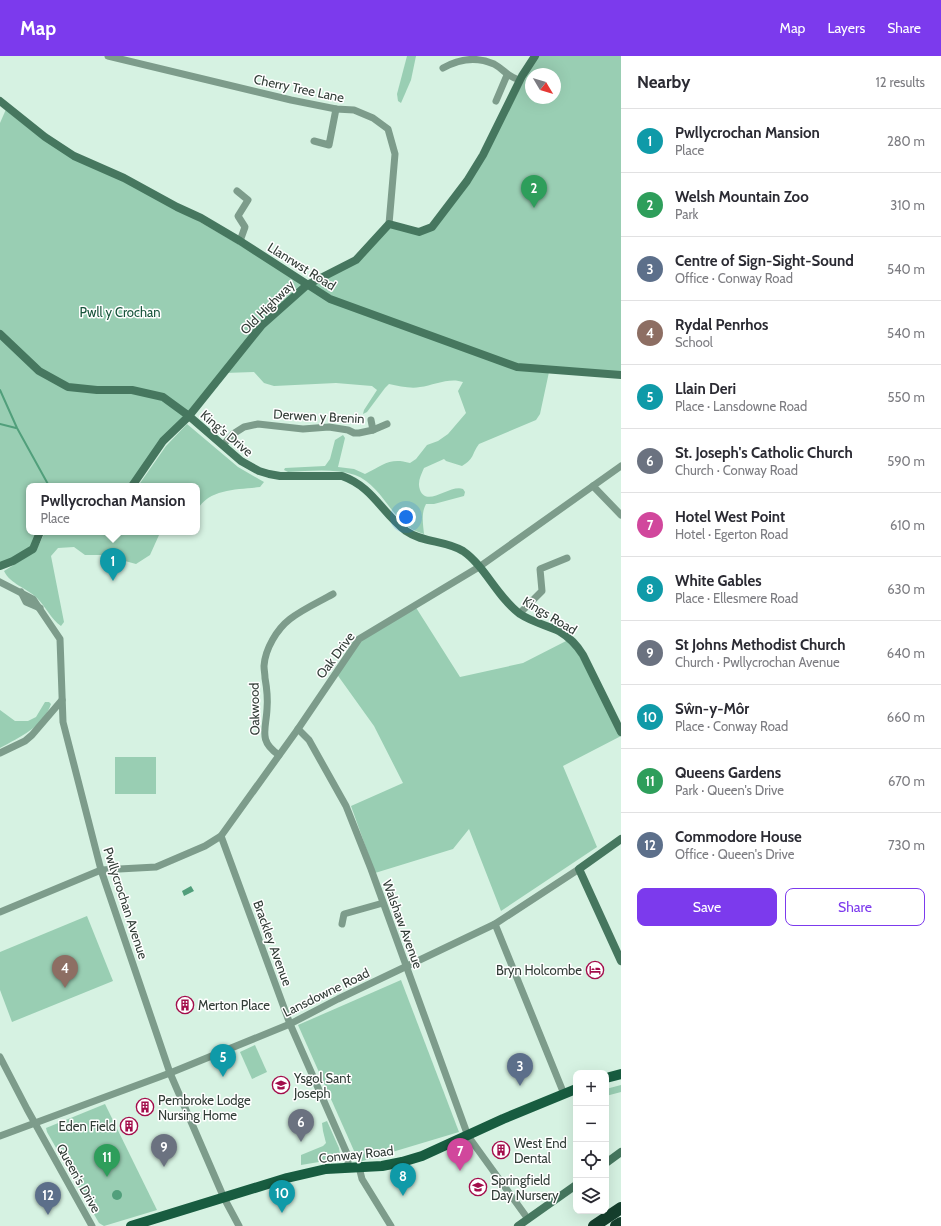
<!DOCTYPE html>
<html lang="en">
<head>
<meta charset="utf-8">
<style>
	:root { --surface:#fff; --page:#f7f7f7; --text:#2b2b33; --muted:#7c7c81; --line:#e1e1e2; --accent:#7c3aed }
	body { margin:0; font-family:Cabin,sans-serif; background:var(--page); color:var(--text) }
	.controls { position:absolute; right:12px; bottom:12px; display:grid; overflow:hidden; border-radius:8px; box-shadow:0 4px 16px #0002 }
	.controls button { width:36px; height:36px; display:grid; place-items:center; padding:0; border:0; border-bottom:1px solid var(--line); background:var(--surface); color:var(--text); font:20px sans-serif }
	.compass { position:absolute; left:525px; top:12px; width:36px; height:36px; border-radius:50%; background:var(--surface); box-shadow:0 4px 16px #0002; rotate:128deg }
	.you { position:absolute; left:406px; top:461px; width:14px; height:14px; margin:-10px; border:3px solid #fff; border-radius:50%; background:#1a73e8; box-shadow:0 0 0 6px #1a73e833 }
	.badge { display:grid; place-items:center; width:26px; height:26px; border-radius:50%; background:var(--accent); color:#fff; font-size:13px; font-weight:700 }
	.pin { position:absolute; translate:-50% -33px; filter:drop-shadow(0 1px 2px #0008) }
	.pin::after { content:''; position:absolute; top:21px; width:14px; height:12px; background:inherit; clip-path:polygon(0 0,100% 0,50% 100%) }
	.popup { position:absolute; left:26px; top:427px; width:174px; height:52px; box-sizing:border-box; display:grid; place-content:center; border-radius:8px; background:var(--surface); filter:drop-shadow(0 1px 3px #0005); font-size:13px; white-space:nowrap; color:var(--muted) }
	.popup b { font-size:15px; color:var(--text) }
	.popup::after { content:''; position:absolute; left:50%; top:100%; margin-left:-8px; border:8px solid transparent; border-top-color:var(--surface) }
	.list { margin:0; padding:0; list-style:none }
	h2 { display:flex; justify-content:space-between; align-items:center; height:52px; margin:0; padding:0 16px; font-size:17px }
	h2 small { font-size:13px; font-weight:400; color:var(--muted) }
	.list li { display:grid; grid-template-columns:26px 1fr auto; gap:12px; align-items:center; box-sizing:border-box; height:64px; padding:0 16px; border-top:1px solid var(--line) }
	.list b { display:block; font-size:15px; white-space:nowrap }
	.list p { margin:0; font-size:13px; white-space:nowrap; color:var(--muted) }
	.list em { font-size:13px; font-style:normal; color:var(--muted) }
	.actions { display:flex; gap:8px; padding:12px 16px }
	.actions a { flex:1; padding:9px 0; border:1px solid var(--accent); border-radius:8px; text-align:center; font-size:14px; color:var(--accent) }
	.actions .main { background:var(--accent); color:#fff }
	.icon { flex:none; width:22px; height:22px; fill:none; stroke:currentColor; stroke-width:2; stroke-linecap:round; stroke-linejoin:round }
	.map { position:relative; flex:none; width:621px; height:1170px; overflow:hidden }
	header { display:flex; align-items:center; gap:24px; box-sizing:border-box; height:56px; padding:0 20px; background:var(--accent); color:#fff }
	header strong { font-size:19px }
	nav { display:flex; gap:22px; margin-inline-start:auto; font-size:14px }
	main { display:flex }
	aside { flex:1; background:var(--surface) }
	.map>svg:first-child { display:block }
	.green { fill:#99ceb3; fill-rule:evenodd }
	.water { fill:#519f7b }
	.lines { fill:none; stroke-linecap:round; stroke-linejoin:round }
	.stream { stroke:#519f7b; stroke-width:2 }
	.street { stroke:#7d9c8b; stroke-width:7 }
	.secondary { stroke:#46775f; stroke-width:8 }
	.primary { stroke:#185c40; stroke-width:10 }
	.highway { stroke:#153f2d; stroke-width:12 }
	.labels { text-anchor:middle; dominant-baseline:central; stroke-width:3; stroke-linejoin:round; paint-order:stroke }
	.street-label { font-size:13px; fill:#323d37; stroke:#fff }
	.park-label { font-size:13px; fill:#16533a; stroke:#fff }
	.poi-label { font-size:13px; fill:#323d37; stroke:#fff; text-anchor:start }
</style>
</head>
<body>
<header>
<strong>Map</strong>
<nav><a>Map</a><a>Layers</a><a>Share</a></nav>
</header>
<main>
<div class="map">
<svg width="621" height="1170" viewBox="0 0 621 1170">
	<rect width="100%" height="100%" fill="#d6f2e2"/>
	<g class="green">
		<path d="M407,0H416L411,24L401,47L398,45L397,38Z"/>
		<path d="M537,0H621V319L549,316L540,358L536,364L479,388C471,399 475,402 462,410L446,405L444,403L424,412C421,419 417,426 420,434C427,452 450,428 463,433L465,436L464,440L434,448H426C421,457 423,468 424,478C418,476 412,474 407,470C389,456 378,427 355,419C334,412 309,415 288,416L284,414L285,412L325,410L330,403L335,384L343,379L345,382L338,411L354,413L365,418C383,409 390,401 410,407L416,403L427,389L438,385L448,378L466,357L458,335L463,326C450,321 434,329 420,331C411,333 399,330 389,328L385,332L367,356L363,358L364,354L377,334L372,330L336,327L274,330L264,327L254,316L224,317L163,385L132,430H29V476H40L33,493L0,510V67L7,51L45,81L124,122L307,228L356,204L389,168L419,176L432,171L462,135L512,48ZM531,18H555V42H531Z"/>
		<path d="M187,368L238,411L264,426L260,431C237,434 210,432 197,454V430H138L166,390Z"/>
		<path d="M45,476H167L159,479L150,499L136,508L103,499H85L74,491L58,492L51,500L64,566L61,570C51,563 46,551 37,542C27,532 10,528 4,515L36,495Z"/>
		<path d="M415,550L460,621L523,607L570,583L621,676V680L563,710L597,791L501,855L469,773L453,793L375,817L351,750L403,727L374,670L336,617L359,583Z"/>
		<path d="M45,646H49L51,648C43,671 20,681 0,692V654L15,665H28L36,661Z"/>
		<rect x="115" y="701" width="41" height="37"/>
		<path d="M87,860L113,925L12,966L0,934V896Z"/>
		<path d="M401,924L459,1076L359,1106L298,969Z"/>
		<path d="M255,989L267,1016L252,1023L240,996Z"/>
		<path d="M621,1029V1036L606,1040V1033Z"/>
		<path d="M105,1048L157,1154L104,1170L99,1167L47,1076L46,1072Z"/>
		<path d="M327,1065L339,1092L340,1098L337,1103L301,1109V1099L323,1090L326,1087L323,1075L322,1067Z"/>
	</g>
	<g class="water">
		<path d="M191,830L194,835L184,840L182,835Z"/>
		<circle cx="117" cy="1139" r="5"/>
	</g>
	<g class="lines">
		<g class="stream">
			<path d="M0,334L17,372L49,430"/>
			<path d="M0,368L16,372"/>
		</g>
		<g class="street">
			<path d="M108,0L291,44L336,53L354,54L373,62L388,73L395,98L389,168"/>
			<path d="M443,12C459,3 476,0 494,8C505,14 507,21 520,24"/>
			<path d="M496,45L507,19"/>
			<path d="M314,85L329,89L336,53"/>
			<path d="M237,135L248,144L238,160L245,171L240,185"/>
			<path d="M371,364L373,374"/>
			<path d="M223,389L233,378L244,371L258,368L303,373L329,371L348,374L354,377H359L373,374L387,368"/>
			<path d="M593,430L621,459"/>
			<path d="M0,526L33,543L60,583L63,666L101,814L170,1017L224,1142L239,1170"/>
			<path d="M21,536L26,546L40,552"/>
			<path d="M520,557L542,535L540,513L567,502"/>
			<path d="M298,673L309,684L346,750L371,813L468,1080L528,1163"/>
			<path d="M0,697L25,685L32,679L62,644"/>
			<path d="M279,699C258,685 266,674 267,653C268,642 267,633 265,622C265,618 264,614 264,610C265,593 277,573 290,563C303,553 319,546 333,538"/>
			<path d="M221,780L290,968L348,1100V1111"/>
			<path d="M0,856L101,814L156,811L205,790L221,780L298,673L359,583L479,511L621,410"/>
			<path d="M342,868L344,858L383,847"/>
			<path d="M495,868L564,1038"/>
			<path d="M0,1001L27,1053L92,1170"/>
			<path d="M0,1080L170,1017L290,968L338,943L495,868L579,813"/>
			<path d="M359,1111L362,1123L391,1170"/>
		</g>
		<g class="secondary">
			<path d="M0,45L45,81L74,100L124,122L177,151L201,162L240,185L330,243L517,311L621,319"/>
			<path d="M0,278L39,315L68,331L97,334H132L163,341L189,360L241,405L259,415L269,418L280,420H342C373,431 381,456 406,475C423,487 445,484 463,495C485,510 497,541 520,558C532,566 546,569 559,575C569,581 577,589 583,599L621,676"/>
			<path d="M132,430L163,385L189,360L262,269L307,229L356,204L389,168L419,176L432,171L467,125L483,99L522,20L535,0"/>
			<path d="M0,510L13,505L33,493L40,476"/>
			<path d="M621,783L579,813L621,905"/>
			<path d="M606,1107L621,1096"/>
			<path d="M518,1170L576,1129"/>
		</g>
		<g class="primary">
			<path d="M606,1022L621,1018"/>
			<path d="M131,1170L287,1122L326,1113L382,1110L402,1106L422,1100L503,1063L576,1033"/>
		</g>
		<g class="highway">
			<path d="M594,1170L621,1152"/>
			<path d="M616,1170L621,1167"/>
		</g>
	</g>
	<defs>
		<symbol id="hotel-ring" viewBox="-11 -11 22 22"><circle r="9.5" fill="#fff" stroke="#a30d4b" stroke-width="1.5"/><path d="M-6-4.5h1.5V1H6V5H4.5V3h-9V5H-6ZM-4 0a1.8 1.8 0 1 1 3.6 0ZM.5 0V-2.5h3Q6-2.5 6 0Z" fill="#a30d4b"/></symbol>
		<symbol id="building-ring" viewBox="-11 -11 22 22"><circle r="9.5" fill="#fff" stroke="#a30d4b" stroke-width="1.5"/><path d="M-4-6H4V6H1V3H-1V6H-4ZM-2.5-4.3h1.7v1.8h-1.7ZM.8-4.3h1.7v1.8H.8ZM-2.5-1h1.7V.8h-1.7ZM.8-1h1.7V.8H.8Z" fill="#a30d4b"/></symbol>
		<symbol id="school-ring" viewBox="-11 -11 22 22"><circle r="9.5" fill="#fff" stroke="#a30d4b" stroke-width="1.5"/><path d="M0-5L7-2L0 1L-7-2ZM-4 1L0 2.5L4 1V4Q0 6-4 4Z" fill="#a30d4b"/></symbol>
	</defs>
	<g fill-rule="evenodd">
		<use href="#hotel-ring" x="585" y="904" width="20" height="20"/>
		<use href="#building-ring" x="175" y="939" width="20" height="20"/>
		<use href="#school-ring" x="271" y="1019" width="20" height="20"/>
		<use href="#building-ring" x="135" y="1041" width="20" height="20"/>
		<use href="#building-ring" x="119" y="1060" width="20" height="20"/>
		<use href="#building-ring" x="491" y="1084" width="20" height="20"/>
		<use href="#school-ring" x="468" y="1121" width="20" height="20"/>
	</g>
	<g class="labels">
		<g class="street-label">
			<text transform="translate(299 32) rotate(12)">Cherry Tree Lane</text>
			<text transform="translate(302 210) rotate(32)">Llanrwst Road</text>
			<text transform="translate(267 251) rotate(-45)">Old Highway</text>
			<text transform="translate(319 360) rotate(3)">Derwen y Brenin</text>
			<text transform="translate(227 377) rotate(40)">King's Drive</text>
			<text transform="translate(550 559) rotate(31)">Kings Road</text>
			<text transform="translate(335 599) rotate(-53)">Oak Drive</text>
			<text transform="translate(254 653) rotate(-91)">Oakwood</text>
			<text transform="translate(126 847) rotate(72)">Pwllycrochan Avenue</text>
			<text transform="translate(403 868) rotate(70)">Walshaw Avenue</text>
			<text transform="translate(273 887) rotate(70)">Brackley Avenue</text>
			<text transform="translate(326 936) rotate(-26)">Lansdowne Road</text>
			<text transform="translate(356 1098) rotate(-6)">Conway Road</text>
			<text transform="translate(79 1122) rotate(61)">Queen's Drive</text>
		</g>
		<g class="park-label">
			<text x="120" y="256">Pwll y Crochan</text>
		</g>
		<g class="poi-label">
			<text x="582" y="914" text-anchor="end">Bryn Holcombe</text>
			<text x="198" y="949">Merton Place</text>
			<text x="294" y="1022">Ysgol Sant<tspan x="294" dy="15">Joseph</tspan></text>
			<text x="158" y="1044">Pembroke Lodge<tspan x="158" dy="15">Nursing Home</tspan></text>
			<text x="116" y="1070" text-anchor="end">Eden Field</text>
			<text x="514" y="1087">West End<tspan x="514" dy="15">Dental</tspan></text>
			<text x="491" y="1124">Springfield<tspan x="491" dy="15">Day Nursery</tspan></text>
		</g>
	</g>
</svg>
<div class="controls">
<button>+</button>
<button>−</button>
<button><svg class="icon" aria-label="locate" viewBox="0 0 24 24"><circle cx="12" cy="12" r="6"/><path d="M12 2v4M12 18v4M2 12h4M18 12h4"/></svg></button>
<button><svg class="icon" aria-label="layers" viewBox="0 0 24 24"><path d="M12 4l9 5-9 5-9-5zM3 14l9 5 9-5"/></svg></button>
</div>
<svg class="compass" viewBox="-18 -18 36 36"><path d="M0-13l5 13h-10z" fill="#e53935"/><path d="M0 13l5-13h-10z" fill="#7c7c81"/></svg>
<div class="you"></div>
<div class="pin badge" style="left:113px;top:525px;background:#0f9aa8">1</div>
<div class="popup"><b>Pwllycrochan Mansion</b>Place</div>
<div class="pin badge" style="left:534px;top:152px;background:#2e9e5b">2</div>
<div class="pin badge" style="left:520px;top:1030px;background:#5c6f8a">3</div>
<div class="pin badge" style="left:65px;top:932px;background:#8d6e63">4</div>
<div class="pin badge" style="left:223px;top:1021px;background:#0f9aa8">5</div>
<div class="pin badge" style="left:301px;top:1086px;background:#6b7280">6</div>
<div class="pin badge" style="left:460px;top:1115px;background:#d1479c">7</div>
<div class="pin badge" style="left:403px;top:1140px;background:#0f9aa8">8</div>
<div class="pin badge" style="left:164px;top:1111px;background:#6b7280">9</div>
<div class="pin badge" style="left:282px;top:1157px;background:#0f9aa8">10</div>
<div class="pin badge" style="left:107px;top:1121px;background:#2e9e5b">11</div>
<div class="pin badge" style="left:48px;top:1159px;background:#5c6f8a">12</div>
</div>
<aside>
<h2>Nearby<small>12 results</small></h2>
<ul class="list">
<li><span class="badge" style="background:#0f9aa8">1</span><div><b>Pwllycrochan Mansion</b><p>Place</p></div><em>280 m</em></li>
<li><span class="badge" style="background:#2e9e5b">2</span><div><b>Welsh Mountain Zoo</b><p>Park</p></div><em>310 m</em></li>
<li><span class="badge" style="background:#5c6f8a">3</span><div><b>Centre of Sign-Sight-Sound</b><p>Office · Conway Road</p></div><em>540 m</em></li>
<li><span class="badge" style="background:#8d6e63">4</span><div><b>Rydal Penrhos</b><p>School</p></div><em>540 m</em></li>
<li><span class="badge" style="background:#0f9aa8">5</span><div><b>Llain Deri</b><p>Place · Lansdowne Road</p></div><em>550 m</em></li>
<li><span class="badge" style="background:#6b7280">6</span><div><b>St. Joseph's Catholic Church</b><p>Church · Conway Road</p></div><em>590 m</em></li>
<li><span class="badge" style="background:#d1479c">7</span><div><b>Hotel West Point</b><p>Hotel · Egerton Road</p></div><em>610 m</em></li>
<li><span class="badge" style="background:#0f9aa8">8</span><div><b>White Gables</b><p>Place · Ellesmere Road</p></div><em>630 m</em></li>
<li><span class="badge" style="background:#6b7280">9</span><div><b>St Johns Methodist Church</b><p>Church · Pwllycrochan Avenue</p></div><em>640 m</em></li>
<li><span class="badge" style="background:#0f9aa8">10</span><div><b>Sŵn-y-Môr</b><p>Place · Conway Road</p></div><em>660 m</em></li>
<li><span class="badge" style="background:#2e9e5b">11</span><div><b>Queens Gardens</b><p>Park · Queen's Drive</p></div><em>670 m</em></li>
<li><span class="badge" style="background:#5c6f8a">12</span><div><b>Commodore House</b><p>Office · Queen's Drive</p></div><em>730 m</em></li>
</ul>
<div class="actions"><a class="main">Save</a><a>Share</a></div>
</aside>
</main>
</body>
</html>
